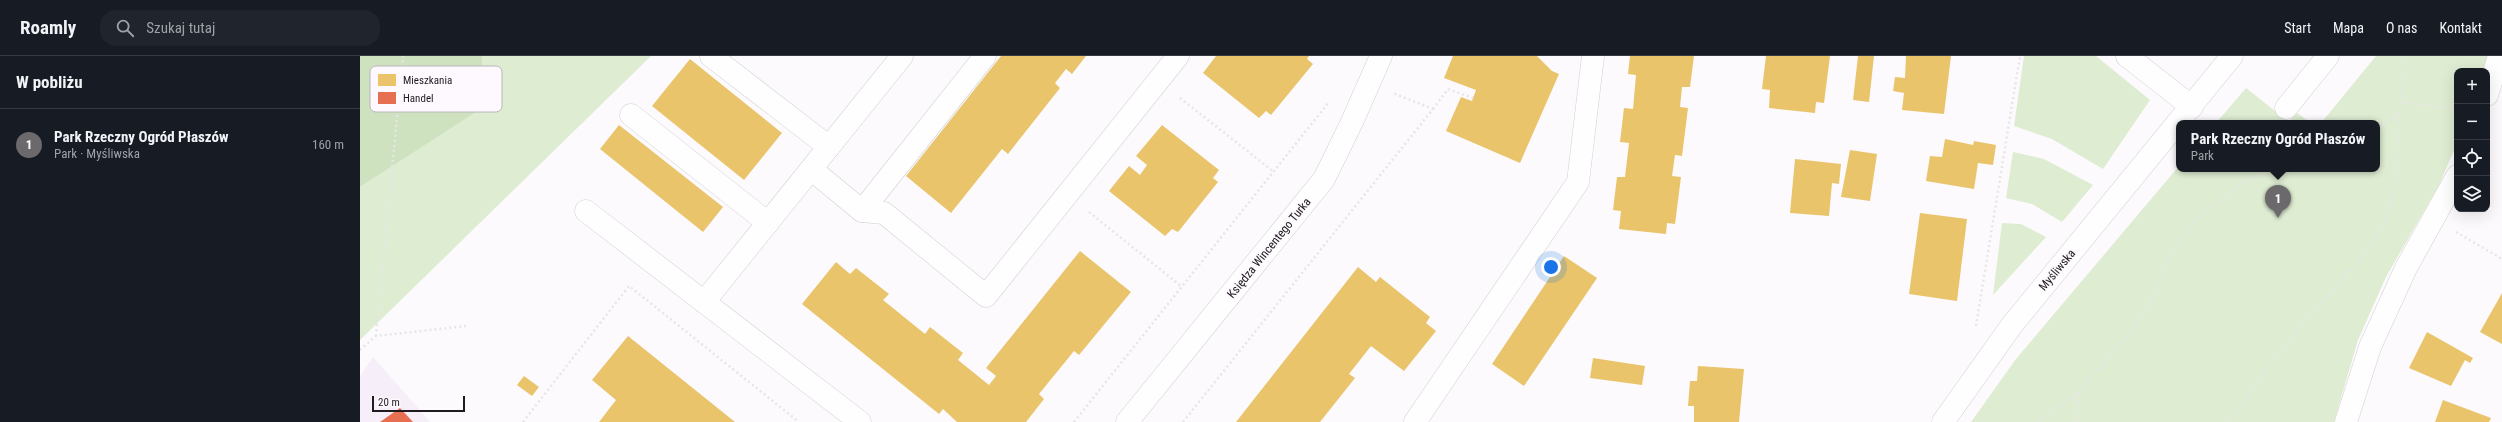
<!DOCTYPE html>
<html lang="pl">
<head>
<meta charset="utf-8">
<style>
	:root { --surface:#171b24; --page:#20242c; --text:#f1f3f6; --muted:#9ea1a6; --line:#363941; --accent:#6b696c }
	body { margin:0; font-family:"Roboto Condensed",sans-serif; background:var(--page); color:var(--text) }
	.controls { position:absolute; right:12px; top:12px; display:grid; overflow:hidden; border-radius:8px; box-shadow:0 4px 16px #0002 }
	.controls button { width:36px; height:36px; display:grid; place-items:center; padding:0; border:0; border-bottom:1px solid var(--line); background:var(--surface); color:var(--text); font:20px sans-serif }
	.scale { position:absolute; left:12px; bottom:10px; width:93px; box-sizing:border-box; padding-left:4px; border:2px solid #1d1b1e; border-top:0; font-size:11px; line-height:14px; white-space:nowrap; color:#1d1b1e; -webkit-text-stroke:3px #fdf9fe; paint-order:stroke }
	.you { position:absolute; left:1191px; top:211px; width:14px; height:14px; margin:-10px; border:3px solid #fff; border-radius:50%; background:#1a73e8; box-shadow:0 0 0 6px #1a73e833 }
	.badge { display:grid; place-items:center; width:26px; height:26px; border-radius:50%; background:var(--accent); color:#fff; font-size:13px; font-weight:700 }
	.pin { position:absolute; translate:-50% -33px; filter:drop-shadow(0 1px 2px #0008) }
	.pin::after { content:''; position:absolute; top:21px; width:14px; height:12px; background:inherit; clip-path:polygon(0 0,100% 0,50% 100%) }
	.popup { position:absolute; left:1816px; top:64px; width:204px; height:52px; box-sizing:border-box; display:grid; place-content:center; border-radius:8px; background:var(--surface); filter:drop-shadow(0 1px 3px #0005); font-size:13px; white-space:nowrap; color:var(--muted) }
	.popup b { font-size:15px; color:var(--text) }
	.popup::after { content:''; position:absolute; left:50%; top:100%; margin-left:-8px; border:8px solid transparent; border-top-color:var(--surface) }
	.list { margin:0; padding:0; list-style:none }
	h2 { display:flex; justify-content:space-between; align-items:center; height:52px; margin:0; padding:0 16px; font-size:17px }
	h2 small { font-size:13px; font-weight:400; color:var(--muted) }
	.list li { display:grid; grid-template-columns:26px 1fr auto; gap:12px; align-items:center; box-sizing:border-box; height:72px; padding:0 16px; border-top:1px solid var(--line) }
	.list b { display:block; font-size:15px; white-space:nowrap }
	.list p { margin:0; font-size:13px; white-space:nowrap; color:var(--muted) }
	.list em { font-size:13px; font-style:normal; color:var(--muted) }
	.icon { flex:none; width:22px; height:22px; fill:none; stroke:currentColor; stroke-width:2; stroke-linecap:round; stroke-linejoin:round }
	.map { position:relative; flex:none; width:2142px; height:366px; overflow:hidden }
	header { display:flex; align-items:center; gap:24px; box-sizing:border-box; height:56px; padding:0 20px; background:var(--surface); border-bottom:1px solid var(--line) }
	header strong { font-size:19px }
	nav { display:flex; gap:22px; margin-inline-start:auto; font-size:14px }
	.search { width:280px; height:36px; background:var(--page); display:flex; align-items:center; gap:10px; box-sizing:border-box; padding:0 14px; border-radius:16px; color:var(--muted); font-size:15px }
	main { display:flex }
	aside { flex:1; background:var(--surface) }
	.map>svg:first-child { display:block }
	.built { fill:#f6eef8 }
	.green { fill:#deecd2 }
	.forest { fill:#cfe2bf }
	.homes { fill:#e9c46a }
	.shops { fill:#e76f51 }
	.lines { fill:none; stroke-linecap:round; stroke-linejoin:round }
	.minor-casing { stroke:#d1cfd2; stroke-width:23 }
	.path { stroke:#e6e6e6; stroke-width:2.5; stroke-dasharray:2 3; stroke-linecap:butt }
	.minor { stroke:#fffeff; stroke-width:22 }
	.labels { text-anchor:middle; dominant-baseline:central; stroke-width:4; stroke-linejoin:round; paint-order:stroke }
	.street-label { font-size:12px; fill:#1d1b1e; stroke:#fdf9fe }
	.key { fill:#fdf9fe; stroke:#bab6bb; stroke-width:1 }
	.key-label { font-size:11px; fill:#1d1b1e }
</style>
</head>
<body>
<header>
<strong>Roamly</strong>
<div class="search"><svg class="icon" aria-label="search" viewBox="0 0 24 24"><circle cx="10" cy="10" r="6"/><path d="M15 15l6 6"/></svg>Szukaj tutaj</div>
<nav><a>Start</a><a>Mapa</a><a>O nas</a><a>Kontakt</a></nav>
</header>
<main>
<aside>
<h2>W pobliżu<small></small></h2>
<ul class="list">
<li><span class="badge">1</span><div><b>Park Rzeczny Ogród Płaszów</b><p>Park · Myśliwska</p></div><em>160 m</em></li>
</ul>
</aside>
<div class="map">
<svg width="2142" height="366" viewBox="0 0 2142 366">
	<rect width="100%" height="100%" fill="#fcfafd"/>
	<path class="built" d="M13,301L50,343L70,366H0V320Z"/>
	<g class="green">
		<path d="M122,0H291L0,284V131L121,52Z"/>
		<path d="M1664,0H1736L1790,44L1743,113L1692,83L1654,70Z"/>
		<path d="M2016,0H2129L2124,15H2097V87L2079,129L2026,221L1998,284L1974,366H1611L1656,303L1819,110V113H2017V67H1961Z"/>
		<path d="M1886,32L1929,66L1937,57L1951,67H1856Z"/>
		<path d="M1653,96L1684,103L1733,129L1702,166L1672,148L1646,142Z"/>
		<path d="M1642,167L1661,168L1686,181L1633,239Z"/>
	</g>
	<path class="forest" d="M0,0H122V52L0,131Z"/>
	<g class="homes">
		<path d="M641,0H726L712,18L706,13L695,27L700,32L648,98L642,93L591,157L546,120Z"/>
		<path d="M856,0H949L947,3L953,8L911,59L906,55L899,62L843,17Z"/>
		<path d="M1093,0H1177L1192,15L1199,18L1160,107L1086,75L1101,41L1112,45L1116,34L1084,22Z"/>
		<path d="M1270,0H1334L1330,31H1322L1320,51L1328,52L1322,100L1315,99L1312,120L1321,121L1315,168L1307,167L1306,178L1259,173L1261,155L1253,154L1257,121H1265L1269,87L1260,86L1264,52L1273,53L1276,19L1268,18Z"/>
		<path d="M1406,0H1470L1464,47L1456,46L1455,57L1409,52L1410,34L1402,33Z"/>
		<path d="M1498,0H1514L1509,46L1493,44Z"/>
		<path d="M1546,0H1591L1584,58L1542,54L1544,37L1533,35L1535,21L1545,22Z"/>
		<path d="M330,3L422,77L384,124L292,50Z"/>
		<path d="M259,69L363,151L343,176L240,93Z"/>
		<path d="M802,69L859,114L853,122L858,126L818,176L812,173L805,180L749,135L769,110L780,119L787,109L776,100Z"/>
		<path d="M1585,83L1613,89L1614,85L1636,89L1633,109L1618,107L1614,133L1566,125L1570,100L1582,101Z"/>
		<path d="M1490,94L1517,98L1510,145L1481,141Z"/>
		<path d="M1435,103L1481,108L1479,128L1472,127L1469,160L1430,157Z"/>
		<path d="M1560,157L1607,163L1597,245L1549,238Z"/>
		<path d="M720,195L771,236L719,299L714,295L679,338L684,343L666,366H597L583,353L579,358L442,248L476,206L490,218L496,212L529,238L523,244L565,278L570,271L603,297L598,304L629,329L636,320L626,312Z"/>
		<path d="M1204,200L1237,222L1164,330L1132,308Z"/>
		<path d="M998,211L1016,226L1020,221L1070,261L1066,267L1076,275L1044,315L1011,290L989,318L995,322L960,366H876Z"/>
		<path d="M2142,237V288L2120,276Z"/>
		<path d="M2067,276L2113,302L2110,307L2105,304L2091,330L2049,312Z"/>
		<path d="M268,280L375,366H239L256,344L232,324Z"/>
		<path d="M1233,302L1285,310L1282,329L1230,322Z"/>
		<path d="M1338,310L1384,313L1379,366H1334V350H1328L1330,325H1337Z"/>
		<path d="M164,320L179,331L172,340L157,329Z"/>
		<path d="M2083,344L2131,362L2129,366H2075Z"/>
	</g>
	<path class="shops" d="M40,352L53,366H20Z"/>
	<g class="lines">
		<defs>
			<g id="minor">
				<path d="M351,0L469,91"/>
				<path d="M1767,0L1832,51"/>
				<path d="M2127,39L2139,0"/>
				<path d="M1926,52L1968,0"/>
				<path d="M271,59L408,167"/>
				<path d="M451,113L502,155L524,157L626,240L818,0"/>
				<path d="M226,155L500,366"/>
				<path d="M502,155L625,0"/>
				<path d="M344,246L542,0"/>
				<path d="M767,366L964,123L992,66L1021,0"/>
				<path d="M1055,366L1218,126L1233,0"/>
				<path d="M1583,366L1652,269L1872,0"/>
				<path d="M1986,366L2010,291L2046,212L2097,120"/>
			</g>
		</defs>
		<use href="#minor" class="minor-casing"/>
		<g class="path">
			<path d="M820,42L914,116"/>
			<path d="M2040,46L2097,53"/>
			<path d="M1073,53L1088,33L1113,42"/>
			<path d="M2017,73L2038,58"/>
			<path d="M729,156L822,231"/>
			<path d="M2096,176L2142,203"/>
			<path d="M1616,270L1660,0"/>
			<path d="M16,280L43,0"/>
			<path d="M0,294L16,280L106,270"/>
			<path d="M163,366L269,230L439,366"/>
			<path d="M714,366L969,46"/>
			<path d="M823,366L1073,53L1033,37"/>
			<path d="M1677,366L1717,338L1767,280L1787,251L1819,184L1841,160L1882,128L1913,113"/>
			<path d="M1717,366V338"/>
			<path d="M1867,366L1940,269L1977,231L2004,198L2025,165L2037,123L2038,65L2046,0"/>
		</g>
		<use href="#minor" class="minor"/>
	</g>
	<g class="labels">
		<g class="street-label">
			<text transform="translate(909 192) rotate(-51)">Księdza Wincentego Turka</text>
			<text transform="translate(1697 214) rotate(-50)">Myśliwska</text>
		</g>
	</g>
	<rect x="10" y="10" width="132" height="46" rx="6" class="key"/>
	<rect x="18" y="18" width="18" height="12" fill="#e9c46a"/>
	<rect x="18" y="36" width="18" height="12" fill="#e76f51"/>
	<g class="key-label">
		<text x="43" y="28">Mieszkania</text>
		<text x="43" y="46">Handel</text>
	</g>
</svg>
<div class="controls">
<button>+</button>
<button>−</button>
<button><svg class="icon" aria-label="locate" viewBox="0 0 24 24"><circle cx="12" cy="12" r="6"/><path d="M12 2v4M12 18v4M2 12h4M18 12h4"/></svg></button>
<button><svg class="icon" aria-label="layers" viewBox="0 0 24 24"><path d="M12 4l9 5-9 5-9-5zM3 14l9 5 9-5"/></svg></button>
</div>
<div class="scale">20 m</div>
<div class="you"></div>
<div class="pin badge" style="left:1918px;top:162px">1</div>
<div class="popup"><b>Park Rzeczny Ogród Płaszów</b>Park</div>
</div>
</main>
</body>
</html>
